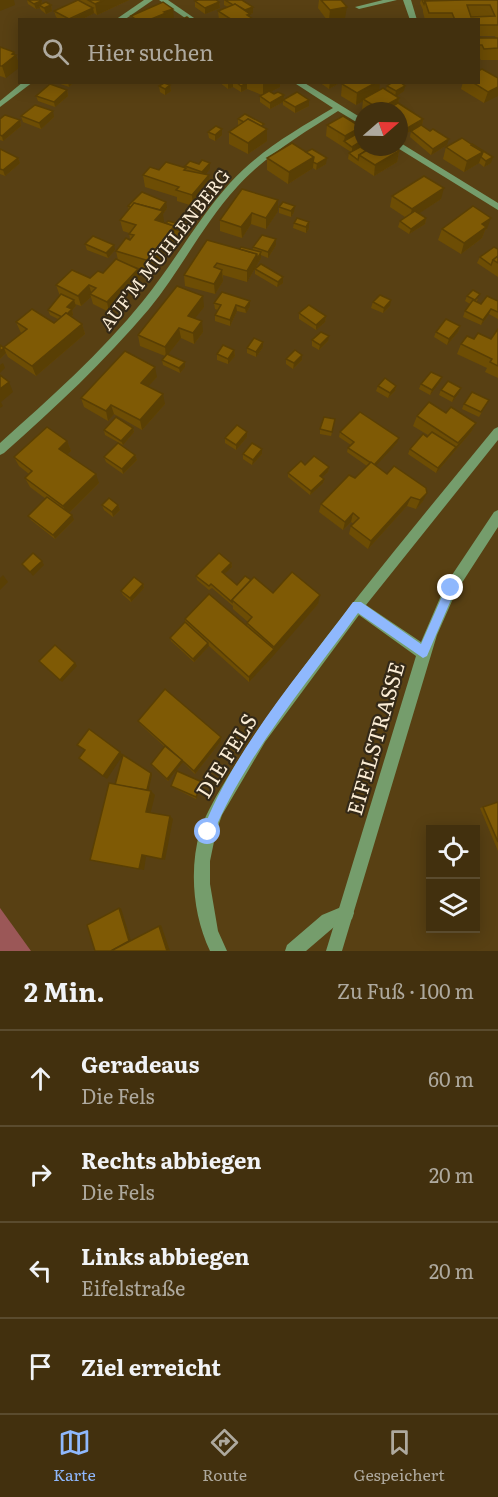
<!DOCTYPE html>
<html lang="de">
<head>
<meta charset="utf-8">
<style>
	:root { --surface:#42300e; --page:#4c3c1c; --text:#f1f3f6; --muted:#aea99e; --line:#5a4b2e; --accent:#8fb8fd }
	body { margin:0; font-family:Literata,serif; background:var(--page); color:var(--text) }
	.controls { position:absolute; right:18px; bottom:18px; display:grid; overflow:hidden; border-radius:0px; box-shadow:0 3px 15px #0003 }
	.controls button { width:54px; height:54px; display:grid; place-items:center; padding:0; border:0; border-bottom:2px solid var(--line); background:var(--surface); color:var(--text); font:30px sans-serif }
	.compass { position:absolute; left:354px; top:102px; width:54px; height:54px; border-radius:50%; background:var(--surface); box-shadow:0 3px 15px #0003; rotate:70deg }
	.stop { position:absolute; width:18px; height:18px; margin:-14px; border:4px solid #8fb8fd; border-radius:50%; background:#fff }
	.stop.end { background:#8fb8fd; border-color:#fff; box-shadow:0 2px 6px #0008 }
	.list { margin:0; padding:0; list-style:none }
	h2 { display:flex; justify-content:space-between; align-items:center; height:78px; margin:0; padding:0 24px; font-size:26px }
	h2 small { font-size:20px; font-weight:400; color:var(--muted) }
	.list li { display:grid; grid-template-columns:39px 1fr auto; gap:18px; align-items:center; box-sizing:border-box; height:96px; padding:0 24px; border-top:2px solid var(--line) }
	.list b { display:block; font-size:22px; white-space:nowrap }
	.list p { margin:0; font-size:20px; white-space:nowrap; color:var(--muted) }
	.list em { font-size:20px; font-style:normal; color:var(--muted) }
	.icon { flex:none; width:33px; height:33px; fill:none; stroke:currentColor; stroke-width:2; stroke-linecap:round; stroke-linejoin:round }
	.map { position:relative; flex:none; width:498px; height:951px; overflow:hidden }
	.search { position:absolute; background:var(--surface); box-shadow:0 3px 15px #0003; left:18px; right:18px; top:18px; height:66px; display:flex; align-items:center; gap:15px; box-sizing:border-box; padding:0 21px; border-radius:0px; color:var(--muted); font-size:22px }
	.sheet { height:462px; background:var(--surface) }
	nav { display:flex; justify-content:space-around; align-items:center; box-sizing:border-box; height:84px; border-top:2px solid var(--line); background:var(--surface); font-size:16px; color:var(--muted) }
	nav a { display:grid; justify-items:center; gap:3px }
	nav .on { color:var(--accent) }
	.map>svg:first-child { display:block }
	.green { fill:#9b5757 }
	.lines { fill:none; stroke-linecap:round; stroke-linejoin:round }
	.service { fill:#759d6c; fill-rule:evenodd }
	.minor { fill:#759d6c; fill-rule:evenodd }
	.wall { fill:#6d4d04; fill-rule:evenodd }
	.shaded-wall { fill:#593f04 }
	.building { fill:#7f5a05; stroke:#593f04; stroke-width:1.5; fill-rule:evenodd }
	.route { fill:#8fb8fd }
	.labels { text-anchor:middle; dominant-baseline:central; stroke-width:4.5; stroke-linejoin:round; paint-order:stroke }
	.street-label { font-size:18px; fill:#faecd5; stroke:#342917 }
	.near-street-label { font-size:21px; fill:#faecd5; stroke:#342917 }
</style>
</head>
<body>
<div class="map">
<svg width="498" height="951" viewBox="0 0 498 951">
	<rect width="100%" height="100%" fill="#584013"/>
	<path class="green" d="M0,908L31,951H0Z"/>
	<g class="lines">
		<g class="service">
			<path d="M403,0H411L417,20H410Z"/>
			<path d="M346,905L352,907L354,913L352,919L334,927L306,951H285L287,945L322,915Z"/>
		</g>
		<g class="minor">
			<path d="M144,0H153L124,20H115Z"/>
			<path d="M159,0H168L197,20H188Z"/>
			<path d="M383,0H397L359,9L355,7Z"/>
			<path d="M23,82H33L0,107V101Z"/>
			<path d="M293,82H303L363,119V126L338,111C302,134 266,155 237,187C203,224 181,270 149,309C105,361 55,408 4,453L0,455V443C50,398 101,353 143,301C174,263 197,220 230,183C259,151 296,130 333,108Z"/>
			<path d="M399,142L498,203V210L396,147H399Z"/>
			<path d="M498,427V440L366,605L421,642L446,584L494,512L498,510V527L456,592L437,635L342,951H326L416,656L359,615L265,742L222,815L216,832L210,861V884L218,931L227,951H210C193,915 189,870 200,831C207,811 218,793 229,775C249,742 270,712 293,681C357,595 426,512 494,429Z"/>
		</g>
	</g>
	<g class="wall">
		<path d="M27,0H41L42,3L51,5L52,11L46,14L41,10L40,8L36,9L28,4Z"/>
		<path d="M78,0H129L97,15L94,13L81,20H60L56,17L54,11Z"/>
		<path d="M224,0H242L253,7V13L250,14V17L253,20H219L218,11L228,7L224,5Z"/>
		<path d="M319,0H341L345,18L338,20H327L318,8Z"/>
		<path d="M421,0H498V60H481L478,56V20H425L423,12V10L420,3ZM479,36H495L496,38H480Z"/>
		<path d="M195,1L219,2L220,8L205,14L195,7Z"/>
		<path d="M0,47L6,78L0,76Z"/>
		<path d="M498,78L484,103L461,89L463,82H478Z"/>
		<path d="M55,82H74L69,87Z"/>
		<path d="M219,82H280V87L270,92L284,99L309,106L295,113L283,105V102L270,109L260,102V96L262,95L247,89L241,92L233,87L228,89Z"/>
		<path d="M319,82H341L329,89Z"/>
		<path d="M342,84L379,90H386L387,86L404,91L396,96L399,98L398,103L423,119L422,125L403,135L399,133V111H363L362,110L363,101L356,105L341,96Z"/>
		<path d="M170,85L171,91L165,95L160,92L159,86Z"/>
		<path d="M67,90L68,96L55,107L38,101L36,96Z"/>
		<path d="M21,116L54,117L41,129L23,122Z"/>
		<path d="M0,119L20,120L21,126L3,141L0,140Z"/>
		<path d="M238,119L264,128L267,141L248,154L229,144V132L239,126L238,125Z"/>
		<path d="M327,125L360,132L363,134V145L360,147L366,151H399L397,162L374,176L348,159L349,153L351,152L326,136Z"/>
		<path d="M222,129V135L215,141L209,138L208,132Z"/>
		<path d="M411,131L447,145L431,155L410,137Z"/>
		<path d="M462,138L491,163L484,167L479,163L464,172L443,159L446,147Z"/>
		<path d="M292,143L326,164L316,170L313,168L288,184L267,170V158Z"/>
		<path d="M0,149L18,158L20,163L5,176L0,174Z"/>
		<path d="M185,166L210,169L206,174L209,175L210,186L193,206L177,201V197L145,187L143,175L159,170L185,167Z"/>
		<path d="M392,196L441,199L419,213L426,218L425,224L409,234L398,227L400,221L405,217L390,207Z"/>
		<path d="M278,200V211L266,229L251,224L242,238L220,231V220Z"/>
		<path d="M128,206L167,208L163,214V223L187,232L183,237L175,235V237L150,272L130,265L138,269L140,280L109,312L93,304L91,297L81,306L75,304L76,306L72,310L73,315L71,317L82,324L85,334L36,376L8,357L6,353L0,359V345L4,347L21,333L16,322L54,323L58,319L50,315L48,310L60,296L56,285L90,278L103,273L118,260L116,251L130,239L129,233L123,231L120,220L129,210Z"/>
		<path d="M279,207L294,212L291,217L279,213Z"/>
		<path d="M294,223L309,228L306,233L293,228Z"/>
		<path d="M442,229H487L485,230L482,238L461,254L438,240Z"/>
		<path d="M85,244L115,250L108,258L87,250Z"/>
		<path d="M276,245L268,258L261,255V258L247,282L223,275V281L215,294L185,286L184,275L240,249L253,250V247Z"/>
		<path d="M498,249V277L477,263L480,257Z"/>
		<path d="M255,269L283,277V283L277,287L255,274Z"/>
		<path d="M467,296L478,299L476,302L481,304L498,301V319L489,314L481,325L463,317L465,311L470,304L465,301Z"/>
		<path d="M373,302L390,306L383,313L371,308Z"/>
		<path d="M214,303L250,306L246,313L237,311L230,326L215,321V315L218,310L215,309Z"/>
		<path d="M204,307L195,318L203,332L194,344L181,338L168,354L185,362V367L180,373L163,365L162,360L165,356L140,346L138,335Z"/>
		<path d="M299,313L326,316L325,322L316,330L299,319Z"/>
		<path d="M460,326L458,332L447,345L434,337L436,332Z"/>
		<path d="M498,329V378L485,372L487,368L457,354L461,344L474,339H491Z"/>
		<path d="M312,340L328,341L319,350L312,346Z"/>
		<path d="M263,347L256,357L247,353V348Z"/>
		<path d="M234,350L235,356L228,364L217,360V354Z"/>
		<path d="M286,359L302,360L293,369L286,364Z"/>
		<path d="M157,377L148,386L165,404L142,430L114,414L108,421L84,407L81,398Z"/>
		<path d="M442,377L440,382L430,395L419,389L421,384Z"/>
		<path d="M378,386H396L395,391L388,398L376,391Z"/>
		<path d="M441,390L459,393L452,402L439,395Z"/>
		<path d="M464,404L486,405L479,417L462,409Z"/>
		<path d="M446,413L476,423L471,432L436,473L408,454L410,449L428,435L413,426L417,416Z"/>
		<path d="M335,419L331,436L320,434V429Z"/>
		<path d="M133,428L134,432L123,445L105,435L104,430Z"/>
		<path d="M247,432V437L236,450L225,443V438Z"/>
		<path d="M340,432L397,443L375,466L423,501L416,509L407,506L368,549L349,534L351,526L354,524L351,522L343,530L319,512L321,504L355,478L367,466L347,452L348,448L351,445L339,437Z"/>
		<path d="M67,441L71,451L67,454L99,483L69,513L74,520L55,539L31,520L28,516L46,499L30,487L25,478L29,474L19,466L14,457Z"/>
		<path d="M243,454H262L252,465L243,459Z"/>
		<path d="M135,455L137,460L123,474L106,462L104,457Z"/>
		<path d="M305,465L329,467L328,472L322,477L324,479L323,483L310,495L288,477V473Z"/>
		<path d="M102,505H118L120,510L113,517L104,510Z"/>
		<path d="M231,563L232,567L224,574L237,585L251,580L273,593L318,604L249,682L209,646L194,662L171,641L170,638L185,622V619L247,626L248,622L233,609V606L212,588L209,590L197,580L196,576Z"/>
		<path d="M143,584L144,588L131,602L123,595L121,591Z"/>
		<path d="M138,721L221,741L195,774L183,762L168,781L152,766L165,747L141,725Z"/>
		<path d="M202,782V784L196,799L172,787L171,786Z"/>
		<path d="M498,802V851L480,808Z"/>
	</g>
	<g class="shaded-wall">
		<path d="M0,0H14L15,5L0,11Z"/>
		<path d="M104,0H129L97,15L95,4Z"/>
		<path d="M41,1L43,6L39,5L40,8L36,9L34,4Z"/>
		<path d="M219,2L220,8L205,14V8Z"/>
		<path d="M51,5L52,11L46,14L44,8Z"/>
		<path d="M253,7V13L250,14V20L243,11Z"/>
		<path d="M347,7L345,18L338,20H329L330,10Z"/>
		<path d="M93,8L94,13L81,20H69Z"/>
		<path d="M173,9L174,20H149L164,12Z"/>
		<path d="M14,52L16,56V55L20,67L6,78L2,66Z"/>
		<path d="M68,82H74L69,87Z"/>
		<path d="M233,82V87L228,89V83Z"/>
		<path d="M267,82H280V87L263,96V84Z"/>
		<path d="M330,82H341L329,89Z"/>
		<path d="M377,82H380L379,92L363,99V101L356,105L357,93Z"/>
		<path d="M247,83V89L241,92V86Z"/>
		<path d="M170,85L171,91L165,95V89Z"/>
		<path d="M405,86L404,91L395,97L396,91Z"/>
		<path d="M498,87V96L484,103L488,92Z"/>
		<path d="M67,90L68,96L55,107L54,102Z"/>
		<path d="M284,95L283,102L270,109V103Z"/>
		<path d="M399,98L397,109H387V111H379V109Z"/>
		<path d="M309,100V106L295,113V107Z"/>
		<path d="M53,111L54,117L41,129L39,123Z"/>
		<path d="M423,119L422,125L403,135L404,130Z"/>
		<path d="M20,120L21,126L3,141L2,136Z"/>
		<path d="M361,127L360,138L344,141L345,136Z"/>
		<path d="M222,129V135L215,141V135Z"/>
		<path d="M267,129V141L248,154V143Z"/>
		<path d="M449,139L447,145L431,155L433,149Z"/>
		<path d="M363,140V145L352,152V147Z"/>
		<path d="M399,151L397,162L374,176L375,165Z"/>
		<path d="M483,152L479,163L464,172L467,161Z"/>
		<path d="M314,157L313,168L288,184L289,172Z"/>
		<path d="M493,157L491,163L484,167L486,161Z"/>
		<path d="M18,158L20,163L5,176L3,170Z"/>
		<path d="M327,158L326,164L316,170L317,164Z"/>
		<path d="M210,163V169L203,178L202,172Z"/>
		<path d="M209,175L210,186L193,206L192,195Z"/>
		<path d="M444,188L441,199L409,220L412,209Z"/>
		<path d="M278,200V211L266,229V218Z"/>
		<path d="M166,202L167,208L163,214L164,222L157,231L155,220L157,214Z"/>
		<path d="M295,206L294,212L291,217V211Z"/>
		<path d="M252,213L251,224L242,238L241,227Z"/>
		<path d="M426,218L425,224L409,234L411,229Z"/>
		<path d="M491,218L487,229L485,230L482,238L461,254L464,243L482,224Z"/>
		<path d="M309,222V228L306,233V227Z"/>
		<path d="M174,226L175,237L150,272L149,261Z"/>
		<path d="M186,226L187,232L183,237V232Z"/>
		<path d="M276,239V245L268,258V252Z"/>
		<path d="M114,245L115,250L108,258L106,253Z"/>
		<path d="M261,252V258L247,282V271L257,254Z"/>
		<path d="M138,269L140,280L109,312L107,302Z"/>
		<path d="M222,270L223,281L215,294L214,284Z"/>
		<path d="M283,277V283L277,287L278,282Z"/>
		<path d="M89,285L92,295L90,294L91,297L81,306L78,296Z"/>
		<path d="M203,296L204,307L189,326L188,316Z"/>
		<path d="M74,300L76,306L72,310L73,315L65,323L67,307Z"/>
		<path d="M391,300L390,306L383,313L384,308Z"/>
		<path d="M250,301V306L246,313L245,308Z"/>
		<path d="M236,305L237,311L230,326V320Z"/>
		<path d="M491,309L489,314L481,325L483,320Z"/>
		<path d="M326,316L325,322L316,330V325Z"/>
		<path d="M202,321L203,332L194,344L193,333Z"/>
		<path d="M82,324L85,334L36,376L32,366Z"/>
		<path d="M460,326L458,332L447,345L449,339Z"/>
		<path d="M179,328L181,338L166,357L165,347Z"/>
		<path d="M329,336L328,341L319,350L320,345Z"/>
		<path d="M263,342V347L256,357V352Z"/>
		<path d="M4,348L6,353L0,359V351Z"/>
		<path d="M234,350L235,356L228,364V359Z"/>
		<path d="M302,355V360L293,369L294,363Z"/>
		<path d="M185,362V367L180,373L179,368Z"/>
		<path d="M3,363L5,368L0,373V365Z"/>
		<path d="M155,367L157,377L143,392L141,383Z"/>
		<path d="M442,377L440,382L430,395L432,390Z"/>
		<path d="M9,382L13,392L1,402L3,406L0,408V389Z"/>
		<path d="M396,386L395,391L388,398L390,393Z"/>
		<path d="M461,388L459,393L452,402L454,397Z"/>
		<path d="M163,394L165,404L142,430L140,420Z"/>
		<path d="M111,405L114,414L108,421L106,411Z"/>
		<path d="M476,423L471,432L436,473L438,468Z"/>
		<path d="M133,428L134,432L123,445L121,441Z"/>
		<path d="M247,432V437L236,450V445Z"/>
		<path d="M399,438L397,443L372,470L373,465Z"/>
		<path d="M67,441L71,451L63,458L59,449Z"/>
		<path d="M262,449V454L252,465L253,460Z"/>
		<path d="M135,455L137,460L123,474L122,469Z"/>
		<path d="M329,467L328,472L319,480L320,476Z"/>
		<path d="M96,474L99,483L67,515L63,506Z"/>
		<path d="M324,479L323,483L310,495L311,491Z"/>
		<path d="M427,493L423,501L416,509L420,500Z"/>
		<path d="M411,497L407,506L368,549L371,541Z"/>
		<path d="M118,505L120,510L113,517L112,512Z"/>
		<path d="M353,513L351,522L343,530L345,522Z"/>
		<path d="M72,515L74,520L55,539L53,535Z"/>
		<path d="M42,561L44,565L33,576L30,572Z"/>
		<path d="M231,563L232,567L222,576V572Z"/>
		<path d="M3,575L8,582L0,590V578Z"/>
		<path d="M143,584L144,588L131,602L130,598Z"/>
		<path d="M320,595L318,604L274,655V647Z"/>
		<path d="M208,643L209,646L194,662L193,659Z"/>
		<path d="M274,649V655L249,682V677Z"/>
		<path d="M75,663L77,666L62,682L60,680Z"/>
		<path d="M221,737V741L195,774L194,771Z"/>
		<path d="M120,752L123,755L107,779L103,776Z"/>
		<path d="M182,760L183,762L168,781L167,779Z"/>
		<path d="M151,773L152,775L148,793L147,792Z"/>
		<path d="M202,782V784L196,799V797Z"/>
		<path d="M151,791L155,795L150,815L146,812Z"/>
		<path d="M170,816L173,819L165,860L162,859Z"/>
		<path d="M142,855L146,857L144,870L139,869Z"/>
		<path d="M119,908H121L131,941L112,951Z"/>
		<path d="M161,925L170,951H167L159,926Z"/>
	</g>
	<g class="building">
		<path d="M28,0H41V1L34,4Z"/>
		<path d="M78,0L93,8L69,19L54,11Z"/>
		<path d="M88,0H104L95,4Z"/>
		<path d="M198,0H216L219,2L205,8L195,1Z"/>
		<path d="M225,0H242L253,7L245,10L235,4L233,5Z"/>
		<path d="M321,0H341L347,7L330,10Z"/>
		<path d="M422,0H461L425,1L424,4Z"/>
		<path d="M465,0H498V25H478V20H455L452,13H429L425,1ZM467,5H490L495,16L471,17Z"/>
		<path d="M46,2L51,5L44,8L39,5Z"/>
		<path d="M163,2L173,9L164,12L166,13L149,20H137L131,16Z"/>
		<path d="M235,4L250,14L247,15L253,19L251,20H232L218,11Z"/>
		<path d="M187,17L191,20H181Z"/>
		<path d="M478,35L480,38H498V48L484,49L482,45H478Z"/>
		<path d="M0,47L14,52L12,54L16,55L2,66H0Z"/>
		<path d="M482,69L498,78V87L488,92L472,82H478V71Z"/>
		<path d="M236,82H247V83L241,86Z"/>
		<path d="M346,82H377L357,93L342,84Z"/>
		<path d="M393,82H400L405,86L396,91L387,86Z"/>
		<path d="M164,83L170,85L165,89L159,86Z"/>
		<path d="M50,84L67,90L54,102L36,96Z"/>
		<path d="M383,88L399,98L379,109L363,99Z"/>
		<path d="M269,91L274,94L278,92L284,95L270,103L260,96Z"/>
		<path d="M297,92L309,100L295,107L283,100Z"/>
		<path d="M398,103L423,119L404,130L399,126V111H390L387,109Z"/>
		<path d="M35,105L53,111L39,123L21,116Z"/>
		<path d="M245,114L264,124L261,126L248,119L244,122L238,119Z"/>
		<path d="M5,115L20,120L2,136L0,135V119Z"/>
		<path d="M343,116L361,127L345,136L327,125Z"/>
		<path d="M248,119L267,129L248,143L229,132Z"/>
		<path d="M421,125L430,131L433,129L449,139L433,149L411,131Z"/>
		<path d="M216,126L222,129L215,135L208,132Z"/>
		<path d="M360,132L363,134V140L352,147L344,141Z"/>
		<path d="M462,138L483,152L467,161L446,147Z"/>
		<path d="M292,143L314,157L289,172L267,158Z"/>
		<path d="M472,144L493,157L486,161L481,157L483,152L471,145Z"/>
		<path d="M360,147L366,151L359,155L358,160L349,153Z"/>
		<path d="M372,147H393L399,151L375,165L359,155Z"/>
		<path d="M0,149L18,158L3,170L0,169Z"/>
		<path d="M312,149L327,158L317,164L313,162L314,157L306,152Z"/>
		<path d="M202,160L210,163L202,172L185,166L190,161L199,164Z"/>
		<path d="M166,162L186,168L184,170L209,175L192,195L176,190L179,187L143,175L150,167L159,170Z"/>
		<path d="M424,176L444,188L412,209L392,196Z"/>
		<path d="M242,189L278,200L266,218L252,213L241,227L220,220Z"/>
		<path d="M142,192L166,202L160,210L134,203L131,207L128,206Z"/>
		<path d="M283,202L295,206L291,211L279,207Z"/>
		<path d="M134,203L163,211L155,220L174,226L149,261L116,251L126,238L130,240L134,235L129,234L136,225L120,220Z"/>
		<path d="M473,206L491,218L482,224L486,227L464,243L442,229Z"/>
		<path d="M415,211L426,218L411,229L400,221Z"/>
		<path d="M297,218L309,222L306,227L294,223Z"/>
		<path d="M168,221L186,226L183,232L174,229V226L166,223Z"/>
		<path d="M262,235L276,239L268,252L253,247Z"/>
		<path d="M93,236L114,245L106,253L85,244Z"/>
		<path d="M207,240L257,254L247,271L217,263L214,267L222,270L214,284L184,275Z"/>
		<path d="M241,247L261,252L257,259V254L240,249Z"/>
		<path d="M494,247L498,249V256L493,260L491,265L480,257Z"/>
		<path d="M498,256V263L493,260Z"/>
		<path d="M116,259L138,269L107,302L90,294L96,288L89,285L78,296L56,285L72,270L90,278L98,271L103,273Z"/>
		<path d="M261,264L283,277L278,282L255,269Z"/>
		<path d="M177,286L203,296L188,316L202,321L193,333L179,328L165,347L138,335Z"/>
		<path d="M473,290L480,294L475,300L467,296Z"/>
		<path d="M222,292L250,301L245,308L236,305L230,320L215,315L221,305L214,303Z"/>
		<path d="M61,294L74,300L67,307L72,309L67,314L66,313L62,317L48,310Z"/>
		<path d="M380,295L391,300L384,308L373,302Z"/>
		<path d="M487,296L498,301V312L491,309L483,320L465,311L473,300L481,304Z"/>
		<path d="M309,305L326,316L316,325L299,313Z"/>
		<path d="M32,309L54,323L66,313L82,324L32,366L4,347L27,329L16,322Z"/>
		<path d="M446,319L460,326L449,339L436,332Z"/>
		<path d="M498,329V366L490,362L492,359L461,344L467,336L474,339L478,333L491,339Z"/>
		<path d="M321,332L329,336L320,345L312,340Z"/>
		<path d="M254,338L263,342L256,352L247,348Z"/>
		<path d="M0,345L4,348L0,351Z"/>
		<path d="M223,345L234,350L228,359L217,354Z"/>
		<path d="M295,350L302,355L294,363L286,359Z"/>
		<path d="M125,351L155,367L141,383L163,394L140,420L111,405L106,411L81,398Z"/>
		<path d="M167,354L185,362L179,368L162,360Z"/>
		<path d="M431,372L442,377L432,390L421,384Z"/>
		<path d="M0,375L9,382L0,389Z"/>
		<path d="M385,378L396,386L390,393L378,386Z"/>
		<path d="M448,381L461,388L454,397L441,390Z"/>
		<path d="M472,392L489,400L481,412L464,404Z"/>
		<path d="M429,402L446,413L451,407L476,423L458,443L417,416Z"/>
		<path d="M360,412L399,438L374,465L348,448L354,442L340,432Z"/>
		<path d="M116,417L133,428L121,441L104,430Z"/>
		<path d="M324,417L335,419L332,432L320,429Z"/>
		<path d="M237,425L247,432L236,445L225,438Z"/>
		<path d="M47,427L67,441L59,449L96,474L63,506L25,478L32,471L14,457Z"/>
		<path d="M432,432L456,447L438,468L410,449L423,434L427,437Z"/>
		<path d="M118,443L135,455L122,469L104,457Z"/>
		<path d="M252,443L262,449L253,460L243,454Z"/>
		<path d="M314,456L329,467L320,476L324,479L311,491L288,473L301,461L305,465Z"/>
		<path d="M371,462L387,474L394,466L426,488L427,493L420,500L411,497L371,541L351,526L359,518L353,513L345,522L321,504L349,475L355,478Z"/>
		<path d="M47,497L72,515L53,535L28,516Z"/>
		<path d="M109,498L118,505L112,512L102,505Z"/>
		<path d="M33,553L42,561L30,572L22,564Z"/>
		<path d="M219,553L231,563L222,572L237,585L245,576L251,580L232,600V602L211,584L209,586L196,576Z"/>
		<path d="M292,572L320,595L274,647L247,623L252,617L232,600L254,577L273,593Z"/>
		<path d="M134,577L143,584L130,598L121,591Z"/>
		<path d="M209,594L274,649L249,677L185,619Z"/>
		<path d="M185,622L208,643L193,659L170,638Z"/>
		<path d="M55,645L75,663L60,680L39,661Z"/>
		<path d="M165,689L221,737L194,771L138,721Z"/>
		<path d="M89,729L120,752L103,776L79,758L85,750L77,745Z"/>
		<path d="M165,746L182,760L167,779L151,764Z"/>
		<path d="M123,755L151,773L147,790L115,785Z"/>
		<path d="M177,771L202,782L196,797L171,786Z"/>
		<path d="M109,783L151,791L146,812L170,816L162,859L142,855L139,869L90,860Z"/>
		<path d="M498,802V842L483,807Z"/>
		<path d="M119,908L129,941L111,951H95L87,925Z"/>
		<path d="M159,926L167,951H111Z"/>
	</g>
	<path class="route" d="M451,583L456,588L427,656L423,658L358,613C307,684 246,754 212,836L208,838L203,836L202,832C235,747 299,675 353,602H361L421,644L447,585Z"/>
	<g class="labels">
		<g class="street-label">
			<text transform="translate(164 249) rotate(-52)">AUF'M MÜHLENBERG</text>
		</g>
		<g class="near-street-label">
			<text transform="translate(374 738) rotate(-74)">EIFELSTRASSE</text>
			<text transform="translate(225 755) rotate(-58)">DIE FELS</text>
		</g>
	</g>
</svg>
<div class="controls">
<button><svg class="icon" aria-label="locate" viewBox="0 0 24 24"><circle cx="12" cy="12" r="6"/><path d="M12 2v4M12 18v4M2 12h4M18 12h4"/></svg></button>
<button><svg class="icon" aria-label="layers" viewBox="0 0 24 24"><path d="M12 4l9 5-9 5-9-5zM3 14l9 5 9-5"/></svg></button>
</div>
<svg class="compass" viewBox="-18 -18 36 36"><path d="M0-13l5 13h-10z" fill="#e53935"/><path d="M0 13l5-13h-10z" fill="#aea99e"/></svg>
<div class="stop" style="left:208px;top:832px"></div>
<div class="stop end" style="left:451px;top:588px"></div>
<div class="search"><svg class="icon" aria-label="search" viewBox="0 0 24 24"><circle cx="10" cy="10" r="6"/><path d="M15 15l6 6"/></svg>Hier suchen</div>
</div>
<section class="sheet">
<h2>2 Min.<small>Zu Fuß · 100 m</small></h2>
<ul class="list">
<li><svg class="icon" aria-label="ahead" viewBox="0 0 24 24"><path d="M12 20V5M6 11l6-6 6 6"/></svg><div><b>Geradeaus</b><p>Die Fels</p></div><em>60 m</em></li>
<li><svg class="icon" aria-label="right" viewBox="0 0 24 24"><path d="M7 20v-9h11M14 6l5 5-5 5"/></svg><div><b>Rechts abbiegen</b><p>Die Fels</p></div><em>20 m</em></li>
<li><svg class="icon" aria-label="left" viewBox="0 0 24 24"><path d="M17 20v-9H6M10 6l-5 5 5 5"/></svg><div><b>Links abbiegen</b><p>Eifelstraße</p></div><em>20 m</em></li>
<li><svg class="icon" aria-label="arrive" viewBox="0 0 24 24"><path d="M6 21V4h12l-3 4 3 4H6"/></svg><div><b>Ziel erreicht</b></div></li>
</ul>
</section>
<nav>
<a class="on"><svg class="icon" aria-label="map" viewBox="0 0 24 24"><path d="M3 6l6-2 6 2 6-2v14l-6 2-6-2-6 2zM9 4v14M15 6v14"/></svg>Karte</a>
<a><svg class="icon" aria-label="directions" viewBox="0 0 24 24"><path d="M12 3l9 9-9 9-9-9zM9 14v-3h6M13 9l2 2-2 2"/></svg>Route</a>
<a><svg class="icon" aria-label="saved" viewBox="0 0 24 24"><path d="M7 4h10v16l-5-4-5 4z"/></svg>Gespeichert</a>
</nav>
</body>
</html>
